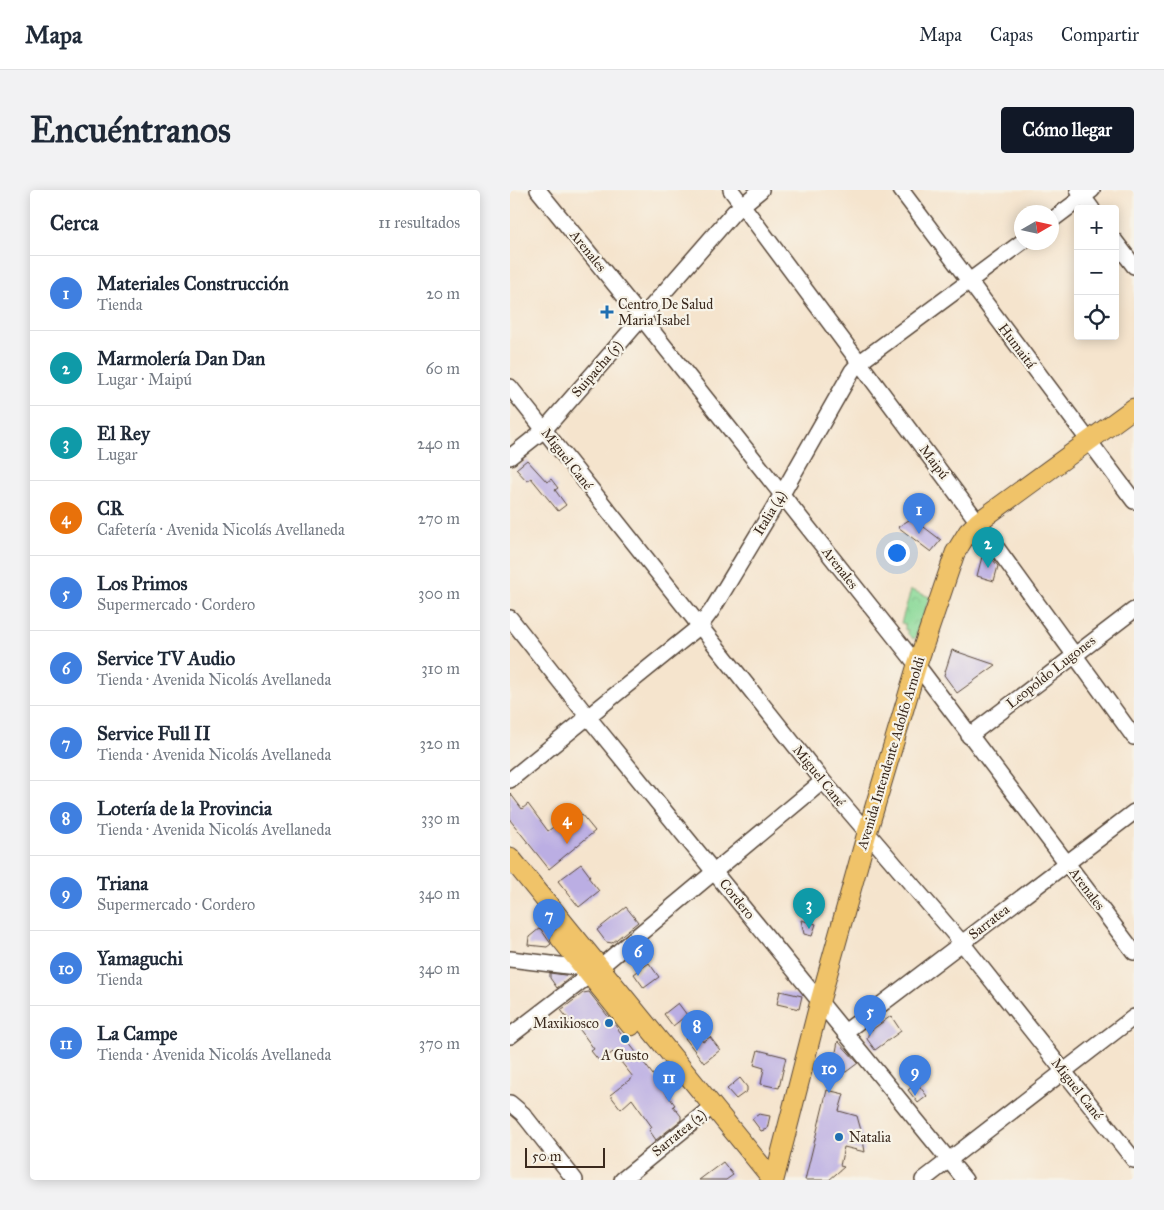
<!DOCTYPE html>
<html lang="es">
<head>
<meta charset="utf-8">
<style>
	:root { --surface:#fff; --page:#f2f2f3; --text:#1f2937; --muted:#747a83; --line:#e0e1e3; --accent:#111827 }
	body { margin:0; font-family:"IM FELL Great Primer",serif; background:var(--page); color:var(--text) }
	.controls { position:absolute; right:15px; top:15px; display:grid; overflow:hidden; border-radius:5px; box-shadow:0 2px 12px #0003 }
	.controls button { width:45px; height:45px; display:grid; place-items:center; padding:0; border:0; border-bottom:1px solid var(--line); background:var(--surface); color:var(--text); font:25px sans-serif }
	.compass { position:absolute; left:504px; top:15px; width:45px; height:45px; border-radius:50%; background:var(--surface); box-shadow:0 2px 12px #0003; rotate:81deg }
	.scale { position:absolute; left:15px; bottom:12px; width:80px; box-sizing:border-box; padding-left:5px; border:2px solid #3b2a1e; border-top:0; font-size:14px; line-height:18px; white-space:nowrap; color:#3b2a1e; -webkit-text-stroke:4px #f7f3e8; paint-order:stroke }
	.you { position:absolute; left:386px; top:362px; width:18px; height:18px; margin:-12px; border:4px solid #fff; border-radius:50%; background:#1a73e8; box-shadow:0 0 0 8px #1a73e833 }
	.badge { display:grid; place-items:center; width:32px; height:32px; border-radius:50%; background:var(--accent); color:#fff; font-size:16px; font-weight:700 }
	.pin { position:absolute; translate:-50% -41px; filter:drop-shadow(0 1px 2px #0008) }
	.pin::after { content:''; position:absolute; top:26px; width:18px; height:15px; background:inherit; clip-path:polygon(0 0,100% 0,50% 100%) }
	.list { margin:0; padding:0; list-style:none }
	h2 { display:flex; justify-content:space-between; align-items:center; height:65px; margin:0; padding:0 20px; font-size:21px }
	h2 small { font-size:16px; font-weight:400; color:var(--muted) }
	.list li { display:grid; grid-template-columns:32px 1fr auto; gap:15px; align-items:center; box-sizing:border-box; height:75px; padding:0 20px; border-top:1px solid var(--line) }
	.list b { display:block; font-size:19px; white-space:nowrap }
	.list p { margin:0; font-size:16px; white-space:nowrap; color:var(--muted) }
	.list em { font-size:16px; font-style:normal; color:var(--muted) }
	.icon { flex:none; width:28px; height:28px; fill:none; stroke:currentColor; stroke-width:2; stroke-linecap:round; stroke-linejoin:round }
	.map { position:relative; flex:none; width:624px; height:990px; overflow:hidden; border-radius:5px }
	header { display:flex; align-items:center; gap:30px; box-sizing:border-box; height:70px; padding:0 25px; background:var(--surface); border-bottom:1px solid var(--line) }
	header strong { font-size:24px }
	nav { display:flex; gap:28px; margin-inline-start:auto; font-size:18px }
	.intro { display:flex; align-items:center; justify-content:space-between; box-sizing:border-box; height:120px; padding:0 30px }
	h1 { margin:0; font-size:35px }
	.button { padding:12px 22px; border-radius:5px; background:var(--accent); color:#fff; font-size:18px; font-weight:700 }
	main { display:flex; gap:30px; padding:0 30px }
	aside { flex:1; background:var(--surface); border-radius:5px; box-shadow:0 2px 12px #0003 }
	.map>svg:first-child { display:block }
	.park { fill:url(#park-crowns); stroke:#62825b }
	.building { fill:#bbaee3 }
	.lines { fill:none; stroke-linecap:round; stroke-linejoin:round }
	.minor-casing { stroke:#574638; stroke-width:18 }
	.major-casing { stroke:#574638; stroke-width:21 }
	.minor { stroke:#fff; stroke-width:15 }
	.major { stroke:#f0c369; stroke-width:19 }
	.poi-dot { fill:#1f6fb2; stroke:#f7f3e8; stroke-width:2 }
	.labels { text-anchor:middle; dominant-baseline:central; stroke-width:4.5; stroke-linejoin:round; paint-order:stroke }
	.street-label { font-size:14px; fill:#3b2a1e; stroke:#f7f3e8 }
	.poi-label { font-size:14px; fill:#3b2a1e; stroke:#f7f3e8; text-anchor:start }
</style>
</head>
<body>
<header>
<strong>Mapa</strong>
<nav><a>Mapa</a><a>Capas</a><a>Compartir</a></nav>
</header>
<div class="intro"><h1>Encuéntranos</h1><a class="button">Cómo llegar</a></div>
<main>
<aside>
<h2>Cerca<small>11 resultados</small></h2>
<ul class="list">
<li><span class="badge" style="background:#3f7fe0">1</span><div><b>Materiales Construcción</b><p>Tienda</p></div><em>20 m</em></li>
<li><span class="badge" style="background:#0f9aa8">2</span><div><b>Marmolería Dan Dan</b><p>Lugar · Maipú</p></div><em>60 m</em></li>
<li><span class="badge" style="background:#0f9aa8">3</span><div><b>El Rey</b><p>Lugar</p></div><em>240 m</em></li>
<li><span class="badge" style="background:#e8710a">4</span><div><b>CR</b><p>Cafetería · Avenida Nicolás Avellaneda</p></div><em>270 m</em></li>
<li><span class="badge" style="background:#3f7fe0">5</span><div><b>Los Primos</b><p>Supermercado · Cordero</p></div><em>300 m</em></li>
<li><span class="badge" style="background:#3f7fe0">6</span><div><b>Service TV Audio</b><p>Tienda · Avenida Nicolás Avellaneda</p></div><em>310 m</em></li>
<li><span class="badge" style="background:#3f7fe0">7</span><div><b>Service Full II</b><p>Tienda · Avenida Nicolás Avellaneda</p></div><em>320 m</em></li>
<li><span class="badge" style="background:#3f7fe0">8</span><div><b>Lotería de la Provincia</b><p>Tienda · Avenida Nicolás Avellaneda</p></div><em>330 m</em></li>
<li><span class="badge" style="background:#3f7fe0">9</span><div><b>Triana</b><p>Supermercado · Cordero</p></div><em>340 m</em></li>
<li><span class="badge" style="background:#3f7fe0">10</span><div><b>Yamaguchi</b><p>Tienda</p></div><em>340 m</em></li>
<li><span class="badge" style="background:#3f7fe0">11</span><div><b>La Campe</b><p>Tienda · Avenida Nicolás Avellaneda</p></div><em>370 m</em></li>
</ul>
</aside>
<div class="map">
<svg width="624" height="990" viewBox="0 0 624 990">
	<defs>
		<pattern id="park-crowns" width="20" height="18" patternUnits="userSpaceOnUse" patternTransform="scale(1.25)"><rect width="20" height="18" fill="#8ad998"/><path d="M2 6a3 3 0 1 1 6 0M12 15a3 3 0 1 1 6 0" fill="none" stroke="#78ba83"/></pattern>
	</defs>
	<rect width="100%" height="100%" fill="#f7f3e8"/>
	<filter id="ink" filterUnits="userSpaceOnUse"><feTurbulence type="fractalNoise" baseFrequency=".02" numOctaves="2"/><feDisplacementMap in="SourceGraphic" scale="10" xChannelSelector="R" yChannelSelector="G"/><feConvolveMatrix kernelMatrix="1 2 1 2 8 2 1 2 1" color-interpolation-filters="sRGB"/></filter>
	<filter id="wash" filterUnits="userSpaceOnUse"><feTurbulence type="fractalNoise" baseFrequency=".0096" numOctaves="4" result="noise"/><feDisplacementMap in="SourceGraphic" scale="20" xChannelSelector="R" yChannelSelector="G"/><feGaussianBlur stdDeviation="1.12" result="paint"/><feColorMatrix in="noise" values="0 0 0 0 0 0 0 0 0 0 0 0 0 0 0 0 0 1.4 0 .05"/><feComposite in="paint" operator="in"/></filter>
	<g filter="url(#wash)">
		<rect width="100%" height="100%" fill="#f5e4cd"/>
		<path class="park" d="M401,400L420,407L405,448L403,449L397,443L398,440H395V434L391,433Z"/>
		<g id="blocks">
			<g class="building">
				<path d="M17,270L37,292L41,289L48,298L45,300L56,315L48,321L21,288L17,291L6,279Z"/>
				<path d="M402,328L431,350L421,362L388,337Z"/>
				<path d="M474,359L488,376L484,391L467,386Z"/>
				<path d="M442,460L486,475L447,503L434,485Z"/>
				<path d="M0,603L12,619L18,614L38,641L67,619L85,641L39,679L0,630Z"/>
				<path d="M71,674L80,686L78,687L89,701L69,717L48,691Z"/>
				<path d="M116,717L128,732L102,753L96,752L87,740Z"/>
				<path d="M291,730L306,734L302,746L294,744Z"/>
				<path d="M30,738L41,754L37,757L18,755L19,747Z"/>
				<path d="M139,773L149,787L134,798L124,784Z"/>
				<path d="M40,783L62,786L47,798L40,788Z"/>
				<path d="M270,801L292,806L289,819L267,814Z"/>
				<path d="M79,802L129,866L165,915L163,916L171,926V930L146,950L139,940L142,937L122,909L111,919L100,905L123,887L103,862L90,872L81,861L84,859L65,833L63,835L51,820L73,803Z"/>
				<path d="M168,813L177,825L163,836L154,824Z"/>
				<path d="M381,826L391,841L365,860L357,849L359,842Z"/>
				<path d="M184,841L193,852L200,847L210,860L194,873L175,848Z"/>
				<path d="M328,851L348,873L336,882L323,879Z"/>
				<path d="M248,860L276,867L269,898L251,894L254,878L244,875Z"/>
				<path d="M230,888L237,897V901L226,909L217,899Z"/>
				<path d="M407,893L417,906L408,913L398,900Z"/>
				<path d="M317,900L334,904L329,921L347,926L352,944L355,962L334,957L330,976L334,977L319,990H295Z"/>
				<path d="M249,924L260,926L257,939L251,941L242,929Z"/>
				<path d="M213,972L223,985L216,990H189Z"/>
			</g>
		</g>
	</g>
	<g filter="url(#ink)">
		<use href="#blocks" fill-opacity="0" stroke="#574638" stroke-width="1"/>
		<g class="lines">
			<defs>
				<g id="minor">
					<path d="M28,0L132,128L407,475L624,762"/>
					<path d="M221,0L468,332L624,547"/>
					<path d="M391,0L624,311"/>
					<path d="M568,0L582,19"/>
					<path d="M542,30L582,0"/>
					<path d="M605,51L624,76"/>
					<path d="M0,197L313,591L452,753L624,970"/>
					<path d="M0,267L34,240L224,22L251,0"/>
					<path d="M0,428L78,527L455,990"/>
					<path d="M459,546L624,420"/>
					<path d="M0,590L190,436L202,420L272,304L342,181L349,173L512,52"/>
					<path d="M0,769L74,778"/>
					<path d="M335,842L624,622"/>
					<path d="M0,846L90,777L313,591"/>
					<path d="M0,913L13,924L65,990"/>
					<path d="M112,990L203,916"/>
					<path d="M413,990L624,827"/>
				</g>
				<g id="major">
					<path d="M0,667L263,990"/>
					<path d="M50,748L121,836"/>
					<path d="M264,990L310,811L357,643L407,475L445,363L458,342L468,332L624,218"/>
				</g>
			</defs>
			<use href="#minor" class="minor-casing"/>
			<use href="#major" class="major-casing"/>
			<use href="#minor" class="minor"/>
			<use href="#major" class="major"/>
		</g>
	</g>
	<g class="poi-dot">
		<path d="M94.5 114.5h5v5h5v5h-5v5h-5v-5h-5v-5h5z"/>
		<circle cx="99" cy="833" r="5"/>
		<circle cx="115" cy="849" r="5"/>
		<circle cx="329" cy="947" r="5"/>
	</g>
	<g class="labels">
		<g class="street-label">
			<text transform="translate(78 61) rotate(51)">Arenales</text>
			<text transform="translate(507 156) rotate(53)">Humaitá</text>
			<text transform="translate(87 179) rotate(-49)">Suipacha (5)</text>
			<text transform="translate(57 269) rotate(52)">Miguel Cané</text>
			<text transform="translate(424 272) rotate(53)">Maipú</text>
			<text transform="translate(260 323) rotate(-59)">Italia (4)</text>
			<text transform="translate(330 378) rotate(52)">Arenales</text>
			<text transform="translate(541 482) rotate(-38)">Leopoldo Lugones</text>
			<text transform="translate(381 563) rotate(-73)">Avenida Intendente Adolfo Arnoldi</text>
			<text transform="translate(309 586) rotate(51)">Miguel Cané</text>
			<text transform="translate(577 699) rotate(53)">Arenales</text>
			<text transform="translate(227 709) rotate(51)">Cordero</text>
			<text transform="translate(479 732) rotate(-38)">Sarratea</text>
			<text transform="translate(567 899) rotate(52)">Miguel Cané</text>
			<text transform="translate(169 943) rotate(-39)">Sarratea (2)</text>
		</g>
		<g class="poi-label">
			<text x="108" y="114">Centro De Salud<tspan x="108" dy="16">Maria Isabel</tspan></text>
			<text x="89" y="833" text-anchor="end">Maxikiosco</text>
			<text x="115" y="865" text-anchor="middle">A Gusto</text>
			<text x="339" y="947">Natalia</text>
		</g>
	</g>
</svg>
<div class="controls">
<button>+</button>
<button>−</button>
<button><svg class="icon" aria-label="locate" viewBox="0 0 24 24"><circle cx="12" cy="12" r="6"/><path d="M12 2v4M12 18v4M2 12h4M18 12h4"/></svg></button>
</div>
<svg class="compass" viewBox="-18 -18 36 36"><path d="M0-13l5 13h-10z" fill="#e53935"/><path d="M0 13l5-13h-10z" fill="#747a83"/></svg>
<div class="scale">50 m</div>
<div class="you"></div>
<div class="pin badge" style="left:409px;top:344px;background:#3f7fe0">1</div>
<div class="pin badge" style="left:478px;top:378px;background:#0f9aa8">2</div>
<div class="pin badge" style="left:299px;top:739px;background:#0f9aa8">3</div>
<div class="pin badge" style="left:57px;top:654px;background:#e8710a">4</div>
<div class="pin badge" style="left:360px;top:846px;background:#3f7fe0">5</div>
<div class="pin badge" style="left:128px;top:786px;background:#3f7fe0">6</div>
<div class="pin badge" style="left:39px;top:750px;background:#3f7fe0">7</div>
<div class="pin badge" style="left:187px;top:861px;background:#3f7fe0">8</div>
<div class="pin badge" style="left:405px;top:906px;background:#3f7fe0">9</div>
<div class="pin badge" style="left:319px;top:903px;background:#3f7fe0">10</div>
<div class="pin badge" style="left:159px;top:912px;background:#3f7fe0">11</div>
</div>
</main>
</body>
</html>
